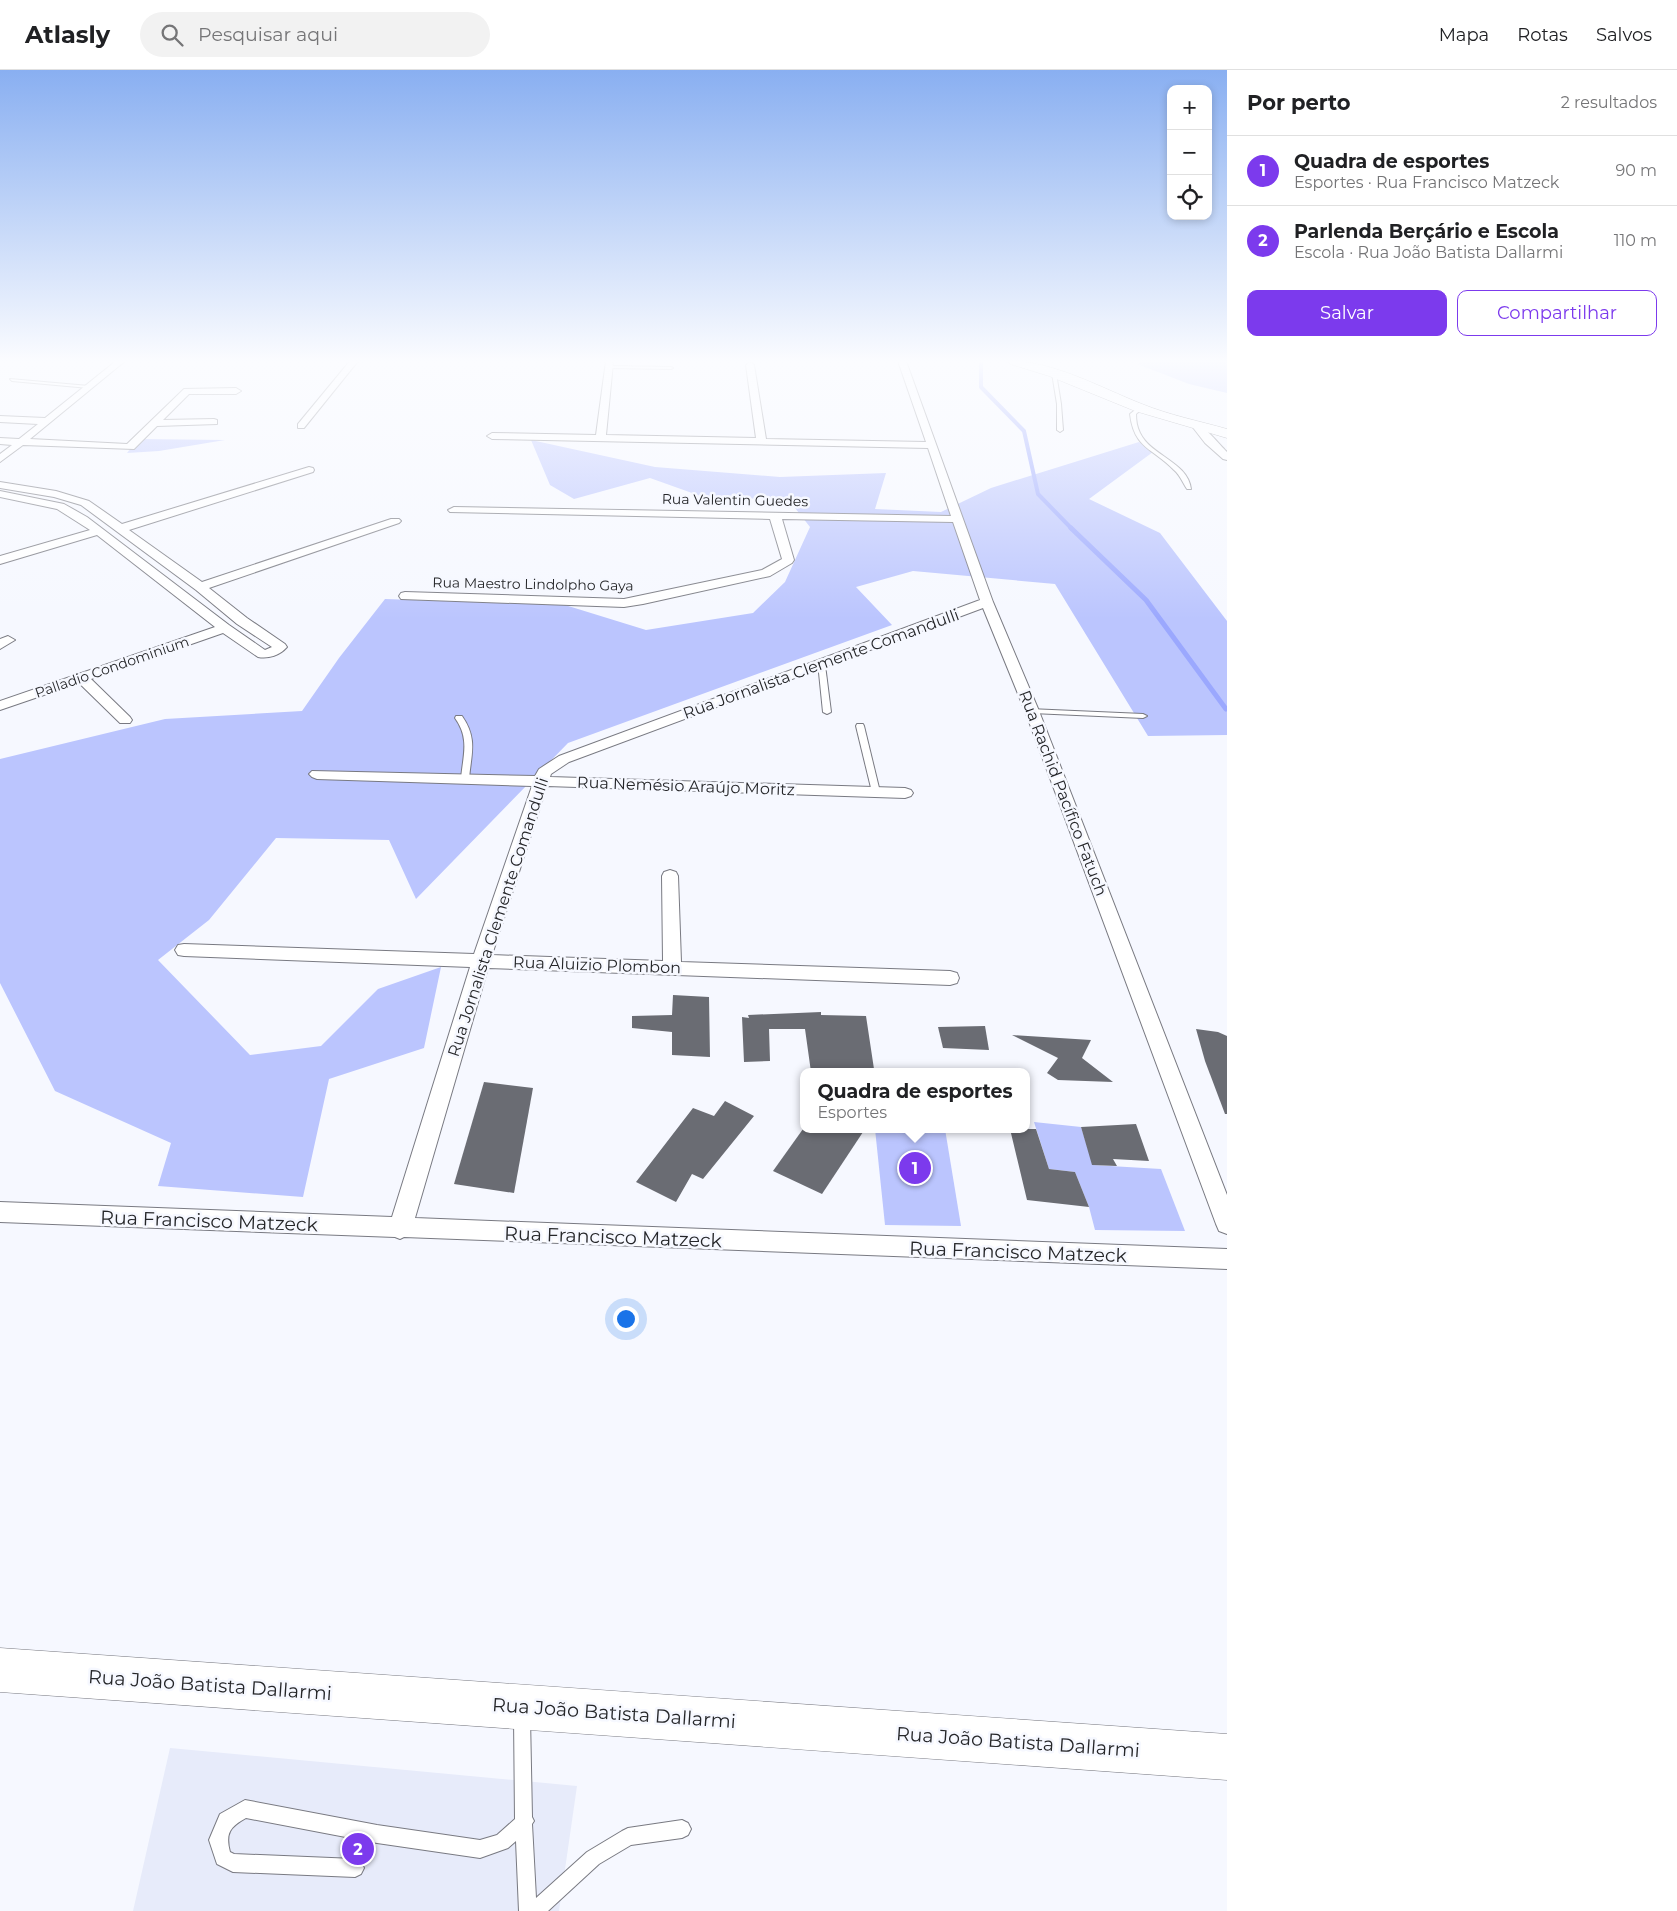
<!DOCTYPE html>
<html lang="pt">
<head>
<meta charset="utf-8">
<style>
	:root { --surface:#fff; --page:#f2f2f2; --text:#202124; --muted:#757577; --line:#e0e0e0; --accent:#7c3aed }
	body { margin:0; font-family:Montserrat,sans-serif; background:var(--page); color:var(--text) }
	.controls { position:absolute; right:15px; top:15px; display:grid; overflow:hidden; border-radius:10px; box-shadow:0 2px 8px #0003 }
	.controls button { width:45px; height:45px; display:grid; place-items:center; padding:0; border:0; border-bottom:1px solid var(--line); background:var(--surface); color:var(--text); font:25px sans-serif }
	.you { position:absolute; left:625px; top:1248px; width:18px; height:18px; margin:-12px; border:4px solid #fff; border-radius:50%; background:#1a73e8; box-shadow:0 0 0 8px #1a73e833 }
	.badge { display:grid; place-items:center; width:32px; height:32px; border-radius:50%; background:var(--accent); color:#fff; font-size:16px; font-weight:700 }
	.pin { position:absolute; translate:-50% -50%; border:2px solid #fff; box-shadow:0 1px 5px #0006 }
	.popup { position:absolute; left:800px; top:998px; width:230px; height:65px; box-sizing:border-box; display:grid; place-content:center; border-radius:10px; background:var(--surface); filter:drop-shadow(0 1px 4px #0005); font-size:16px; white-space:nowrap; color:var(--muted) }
	.popup b { font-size:19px; color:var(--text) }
	.popup::after { content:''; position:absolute; left:50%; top:100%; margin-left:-10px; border:10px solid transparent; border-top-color:var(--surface) }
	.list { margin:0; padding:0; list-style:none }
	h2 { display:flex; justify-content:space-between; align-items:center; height:65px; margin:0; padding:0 20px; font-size:21px }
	h2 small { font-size:16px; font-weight:400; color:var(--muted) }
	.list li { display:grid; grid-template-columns:32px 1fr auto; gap:15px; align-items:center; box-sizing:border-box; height:70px; padding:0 20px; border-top:1px solid var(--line) }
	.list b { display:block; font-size:19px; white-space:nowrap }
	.list p { margin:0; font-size:16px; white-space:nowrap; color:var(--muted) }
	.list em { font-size:16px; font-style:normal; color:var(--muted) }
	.actions { display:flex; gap:10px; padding:15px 20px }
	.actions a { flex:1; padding:11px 0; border:1px solid var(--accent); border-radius:10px; text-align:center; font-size:18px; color:var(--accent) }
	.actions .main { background:var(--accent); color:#fff }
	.icon { flex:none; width:28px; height:28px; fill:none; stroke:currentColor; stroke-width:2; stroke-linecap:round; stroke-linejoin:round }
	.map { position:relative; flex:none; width:1227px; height:1841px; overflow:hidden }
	header { display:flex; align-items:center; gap:30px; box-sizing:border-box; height:70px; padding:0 25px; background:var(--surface); border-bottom:1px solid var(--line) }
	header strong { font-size:24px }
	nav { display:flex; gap:28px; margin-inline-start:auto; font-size:18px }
	.search { width:350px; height:45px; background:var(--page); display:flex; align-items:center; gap:12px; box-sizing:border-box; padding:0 18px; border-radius:28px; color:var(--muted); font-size:19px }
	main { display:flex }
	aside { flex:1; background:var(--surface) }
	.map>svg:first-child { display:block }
	.built { fill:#e7ebfa }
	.green { fill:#bbc5fe }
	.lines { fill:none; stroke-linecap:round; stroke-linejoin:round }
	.stream-far1 { stroke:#9ba8fe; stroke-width:4 }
	.stream { stroke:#9ba8fe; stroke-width:5 }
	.building { fill:#6a6c73 }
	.lane-casing { stroke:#797a82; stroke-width:2 }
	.street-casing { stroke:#797a82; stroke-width:2 }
	.secondary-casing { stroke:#797a82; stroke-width:1 }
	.lane { fill:#fff; fill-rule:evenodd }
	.street { fill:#fff; fill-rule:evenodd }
	.secondary { fill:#fff; fill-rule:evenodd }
	.labels { text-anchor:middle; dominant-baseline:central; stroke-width:5; stroke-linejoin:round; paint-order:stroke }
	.far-street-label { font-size:14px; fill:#252629; stroke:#f6f8ff }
	.street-label { font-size:16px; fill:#252629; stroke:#f6f8ff }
	.near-street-label { font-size:19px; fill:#252629; stroke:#f6f8ff }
</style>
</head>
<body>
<header>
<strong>Atlasly</strong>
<div class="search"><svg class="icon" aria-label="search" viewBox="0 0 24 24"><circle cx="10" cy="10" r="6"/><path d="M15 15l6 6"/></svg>Pesquisar aqui</div>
<nav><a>Mapa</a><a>Rotas</a><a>Salvos</a></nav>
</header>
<main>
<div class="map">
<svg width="1227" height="1841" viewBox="0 0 1227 1841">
	<rect width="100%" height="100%" fill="#f6f8ff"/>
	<path class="built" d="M170,1678L577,1716L559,1841H133Z"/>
	<g class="green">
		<path d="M1143,291H1227V323L1189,314L1137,294Z"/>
		<path d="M138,369L225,370L159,381L127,383Z"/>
		<path d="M531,370L655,397L780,407L886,403L875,439L941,442L991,418L1139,372L1153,382L1089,429L1160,463L1227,551V665L1148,666L1055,514L913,501L856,517L892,555L568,673L416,829L389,770L276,768L209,850L158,890L250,985L321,976L378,919L441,897L424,978L329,1009L303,1127L158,1116L171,1073L55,1021L0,913V689L165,649L302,641L339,588L385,529L565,535L646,560L753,543L785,512L810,457L788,429L706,428L650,408L574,429L550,415Z"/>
		<path d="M1034,1052L1081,1057L1093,1095L1161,1099L1185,1161L1095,1160L1089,1137L1075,1102L1049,1099Z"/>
		<path d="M875,1059H945L961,1156L885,1155Z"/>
	</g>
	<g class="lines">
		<path class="stream-far1" d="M981,291V317L1024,361L1038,424L1072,459"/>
		<path class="stream" d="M1071,458L1146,530L1226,639"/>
	</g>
	<g class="building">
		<path d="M673,925L709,927L710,987L672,985V962L632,958V946L672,945Z"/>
		<path d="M821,942V945L866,946L874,999L811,1002L805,959H769L770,991L744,992L742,947L749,948L748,945Z"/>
		<path d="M985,956L989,980L943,978L938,957Z"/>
		<path d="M1196,959L1218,962L1227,966V1044H1225L1205,991Z"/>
		<path d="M1012,965L1091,970L1082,988L1113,1012L1058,1010L1047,1003L1058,988Z"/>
		<path d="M484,1012L533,1018L514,1123L454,1114Z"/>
		<path d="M725,1031L754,1046L703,1109L692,1104L676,1132L636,1112L693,1038L714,1046Z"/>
		<path d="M1136,1054L1149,1091L1113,1089L1117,1096L1092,1095L1081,1057Z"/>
		<path d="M803,1059H865L822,1124L773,1101Z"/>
		<path d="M1010,1059H1036L1049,1099L1075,1102L1089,1137L1027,1130Z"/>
	</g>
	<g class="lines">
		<defs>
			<g id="lane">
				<path d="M606,296L671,297L673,298L671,299L608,298Z"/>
				<path d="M1054,302L1056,303L1061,334L1063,360L1060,362L1057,360V334L1052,303Z"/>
				<path d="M10,309L89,316L91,317L89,318L12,311Z"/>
				<path d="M1140,336L1143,338L1136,344C1136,351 1137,357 1140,363C1151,386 1188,392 1191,419H1187C1183,413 1180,405 1174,400C1153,378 1134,379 1130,344Z"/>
				<path d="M818,593L825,595L831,642L827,644L823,642Z"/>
				<path d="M1029,639L1143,644L1147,646L1143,648L1032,643L1028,641Z"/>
				<path d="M456,646H462C478,669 471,684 469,709L465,711L461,709C463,685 470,669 455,648Z"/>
				<path d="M857,654H863L864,656L880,722L879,724H873L872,722L856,656Z"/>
				<path d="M522,1639L528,1641L530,1647L532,1747L534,1751L532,1754L536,1828L587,1782L622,1761L628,1758L682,1750L688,1753L691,1759L688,1765L682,1768L631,1775L599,1794L548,1841H519L516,1771L508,1778L480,1788L377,1773L246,1748C230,1757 225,1763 230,1782L234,1784L355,1789L361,1792L364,1798L361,1804L355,1807L233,1802L217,1794L209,1770L220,1744L245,1730L377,1755L480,1770L497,1765L515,1749L514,1647L516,1641Z"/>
			</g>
			<g id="street">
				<path d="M116,291H125L30,369L127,374L184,319L236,318L241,321L236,324H189L163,350L214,349L217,350V354L157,356L134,379L23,375L0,392V384L12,375L0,374V368L19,369L38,354L0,352V346L45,348Z"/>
				<path d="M350,291H358L304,358H298V354Z"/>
				<path d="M606,291L613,293L606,365L756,368L746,295L750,292L754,295L766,369L926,372L898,291H906L993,532L1039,641L1227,1125V1164L1219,1161L1216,1154L1025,641L983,538L569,692L551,704L550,707L905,718L911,720L913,723L911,726L905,728L547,716L492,885L663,891L662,806L664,802L670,800L676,802L678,806L681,892L950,901L957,903L959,908L957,913L950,915L488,898L415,1148L1227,1179V1199L404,1167L400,1169L395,1167L0,1152V1132L392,1147L470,897L184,886L178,885L175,880L178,875L184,874L474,884L532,716L317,709L312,707L309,704L312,701L535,706L539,699L559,686L980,530L953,452L782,449L794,490L792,493L770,506L643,534L624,537L401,529L399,526L401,523L405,522L624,529L762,500L782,489L770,449L450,442L448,440L454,437L951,446L928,378L492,369L487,366L492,363L596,365Z"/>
				<path d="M1196,352C1203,355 1220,375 1227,382V390L1223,389L1205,373L1191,355Z"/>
				<path d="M309,397L313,398L314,400L313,402L129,460L202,512L391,449H399L401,451L399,453L209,518L247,548L285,574L287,577C280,585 269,589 258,587L223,563L91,609L130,647L132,650L130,653H120L79,613L0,640V631L215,557L97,465L0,494V486L90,460L57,439L0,427V421L64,434L87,447L229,555L265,580L272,577L237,554L196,520L81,435L54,427L0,418V412L56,421L89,431L122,454Z"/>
				<path d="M8,566L15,570L0,579V569Z"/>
			</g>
			<g id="secondary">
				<path d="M1008,291C1054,291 1099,317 1142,334C1169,345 1199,351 1227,359V368L1135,341L1049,306L1010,294Z"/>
				<path d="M0,1578L1227,1664V1710L0,1622Z"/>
			</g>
		</defs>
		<use href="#lane" class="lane-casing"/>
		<use href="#street" class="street-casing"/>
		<use href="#secondary" class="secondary-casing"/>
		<use href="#lane" class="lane"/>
		<use href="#street" class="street"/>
		<use href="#secondary" class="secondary"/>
	</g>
	<linearGradient id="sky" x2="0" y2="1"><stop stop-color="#89aff1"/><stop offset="0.53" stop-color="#fbfcff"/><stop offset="1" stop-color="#fbfcff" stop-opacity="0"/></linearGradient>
	<rect width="1227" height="549" fill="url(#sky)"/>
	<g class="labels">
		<g class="far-street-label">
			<text transform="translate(735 430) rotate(1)">Rua Valentin Guedes</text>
			<text transform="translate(533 514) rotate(1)">Rua Maestro Lindolpho Gaya</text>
			<text transform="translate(112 597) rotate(-19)">Palladio Condominium</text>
		</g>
		<g class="street-label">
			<text transform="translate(821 594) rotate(-20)">Rua Jornalista Clemente Comandulli</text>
			<text transform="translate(686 716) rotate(2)">Rua Nemésio Araújo Moritz</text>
			<text transform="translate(1063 723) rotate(69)">Rua Rachid Pacífico Fatuch</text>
			<text transform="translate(498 847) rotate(-72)">Rua Jornalista Clemente Comandulli</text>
			<text transform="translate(597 895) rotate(2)">Rua Aluizio Plombon</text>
		</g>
		<g class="near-street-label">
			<text transform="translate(209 1151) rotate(2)">Rua Francisco Matzeck</text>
			<text transform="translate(613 1167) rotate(2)">Rua Francisco Matzeck</text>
			<text transform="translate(1018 1182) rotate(2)">Rua Francisco Matzeck</text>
			<text transform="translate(210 1615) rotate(4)">Rua João Batista Dallarmi</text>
			<text transform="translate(614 1643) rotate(4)">Rua João Batista Dallarmi</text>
			<text transform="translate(1018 1672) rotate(4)">Rua João Batista Dallarmi</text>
		</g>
	</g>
</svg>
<div class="controls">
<button>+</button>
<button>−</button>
<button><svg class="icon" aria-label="locate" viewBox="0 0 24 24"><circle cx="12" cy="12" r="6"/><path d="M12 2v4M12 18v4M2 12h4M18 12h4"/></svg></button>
</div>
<div class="you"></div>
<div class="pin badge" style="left:915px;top:1098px">1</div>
<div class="popup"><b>Quadra de esportes</b>Esportes</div>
<div class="pin badge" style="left:358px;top:1779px">2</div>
</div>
<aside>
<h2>Por perto<small>2 resultados</small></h2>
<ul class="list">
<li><span class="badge">1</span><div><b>Quadra de esportes</b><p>Esportes · Rua Francisco Matzeck</p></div><em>90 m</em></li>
<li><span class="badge">2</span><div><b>Parlenda Berçário e Escola</b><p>Escola · Rua João Batista Dallarmi</p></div><em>110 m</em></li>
</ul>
<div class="actions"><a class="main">Salvar</a><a>Compartilhar</a></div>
</aside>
</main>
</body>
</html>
